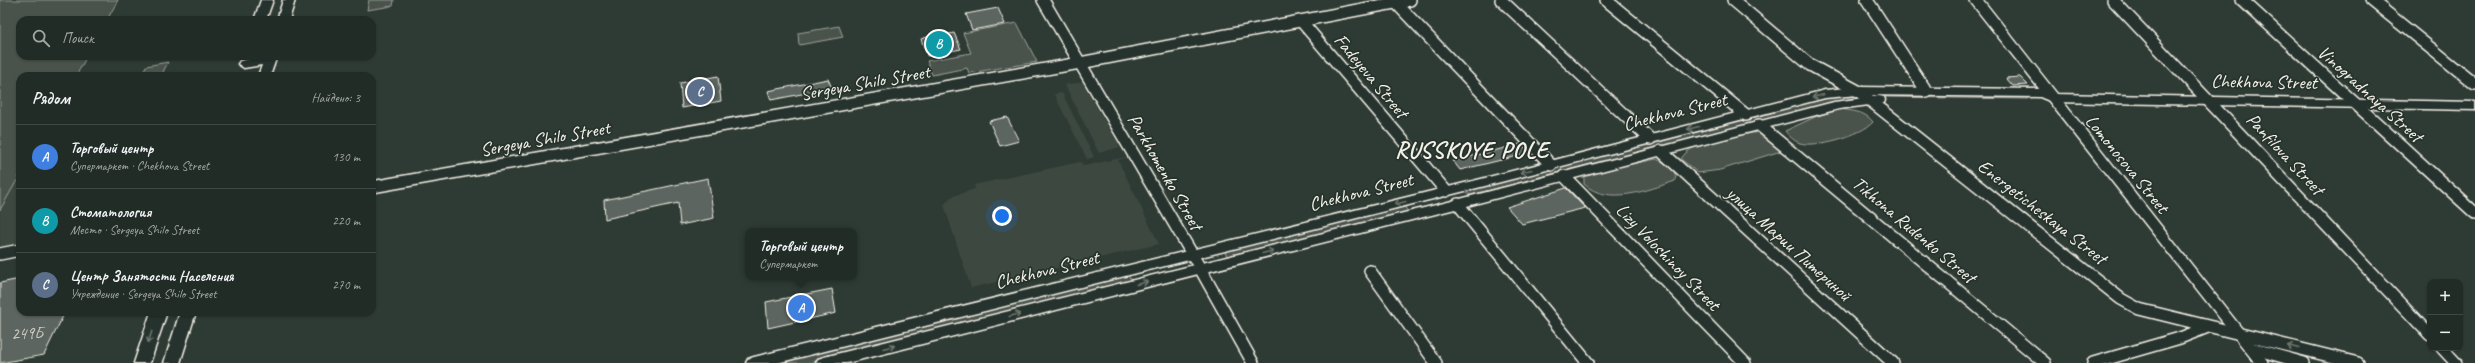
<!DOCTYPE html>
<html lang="ru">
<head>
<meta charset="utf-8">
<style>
	:root { --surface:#222c27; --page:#2e3833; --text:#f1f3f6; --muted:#a2a7a7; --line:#3f4844; --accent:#ffd166 }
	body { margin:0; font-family:Caveat,sans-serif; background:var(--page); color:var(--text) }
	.controls { position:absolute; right:12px; bottom:12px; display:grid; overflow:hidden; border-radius:8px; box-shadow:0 1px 3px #0004 }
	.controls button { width:36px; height:36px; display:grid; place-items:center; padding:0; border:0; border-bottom:1px solid var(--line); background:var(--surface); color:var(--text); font:20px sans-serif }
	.you { position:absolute; left:1002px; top:216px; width:14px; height:14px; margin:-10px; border:3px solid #fff; border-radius:50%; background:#1a73e8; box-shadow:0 0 0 6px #1a73e833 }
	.badge { display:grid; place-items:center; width:26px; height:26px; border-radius:50%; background:var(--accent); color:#fff; font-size:13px; font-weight:700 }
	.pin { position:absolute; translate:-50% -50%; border:2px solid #fff; box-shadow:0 1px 4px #0006 }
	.popup { position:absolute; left:745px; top:228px; width:112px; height:52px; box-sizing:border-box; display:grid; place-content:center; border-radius:8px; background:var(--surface); filter:drop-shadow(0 1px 3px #0005); font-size:13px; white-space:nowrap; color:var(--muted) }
	.popup b { font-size:15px; color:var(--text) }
	.popup::after { content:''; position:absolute; left:50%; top:100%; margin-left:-8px; border:8px solid transparent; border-top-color:var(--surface) }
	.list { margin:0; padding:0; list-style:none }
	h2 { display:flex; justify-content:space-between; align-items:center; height:52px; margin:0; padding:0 16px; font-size:17px }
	h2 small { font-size:13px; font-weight:400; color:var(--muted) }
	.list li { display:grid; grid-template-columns:26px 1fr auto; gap:12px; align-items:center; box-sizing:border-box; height:64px; padding:0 16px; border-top:1px solid var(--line) }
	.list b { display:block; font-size:15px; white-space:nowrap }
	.list p { margin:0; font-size:13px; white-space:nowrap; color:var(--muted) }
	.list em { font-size:13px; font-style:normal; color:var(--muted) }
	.icon { flex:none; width:22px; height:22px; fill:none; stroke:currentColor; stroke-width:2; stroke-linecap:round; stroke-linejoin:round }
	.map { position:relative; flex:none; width:2475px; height:363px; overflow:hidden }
	.search { position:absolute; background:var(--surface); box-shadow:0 1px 3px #0004; left:16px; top:16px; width:360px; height:44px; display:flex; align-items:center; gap:10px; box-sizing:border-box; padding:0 14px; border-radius:12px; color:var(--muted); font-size:15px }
	.panel { position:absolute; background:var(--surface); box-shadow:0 1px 3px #0004; left:16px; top:72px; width:360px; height:244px; border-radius:12px }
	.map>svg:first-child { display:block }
	.built { fill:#3c4841 }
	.green { fill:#48524c; stroke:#9ea29a }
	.building { fill:#5c655e; stroke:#f4f1e8 }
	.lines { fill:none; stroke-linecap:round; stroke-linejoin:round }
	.minor-casing { stroke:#f4f1e8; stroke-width:14 }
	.major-casing { stroke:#f4f1e8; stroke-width:3 }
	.minor { stroke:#26332d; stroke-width:11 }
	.major { fill:#26332d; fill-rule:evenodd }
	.oneway { stroke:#6e766e }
	.labels { text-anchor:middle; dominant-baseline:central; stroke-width:3.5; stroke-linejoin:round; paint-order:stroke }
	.number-label { font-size:17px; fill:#cecec6 }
	.street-label { font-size:19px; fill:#f4f1e8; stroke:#26332d }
	.district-label { font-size:23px; font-weight:bold; letter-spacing:1px; fill:#f4f1e8; stroke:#26332d }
</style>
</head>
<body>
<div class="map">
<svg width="2475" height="363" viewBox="0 0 2475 363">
	<rect width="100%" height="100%" fill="#2e3b34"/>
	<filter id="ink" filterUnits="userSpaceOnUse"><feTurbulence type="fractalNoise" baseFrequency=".025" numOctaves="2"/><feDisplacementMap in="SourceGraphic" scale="8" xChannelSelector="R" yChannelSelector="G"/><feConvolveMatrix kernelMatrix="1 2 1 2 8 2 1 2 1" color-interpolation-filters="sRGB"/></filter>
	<g filter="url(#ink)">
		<g class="built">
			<path d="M1082,82L1120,147L1099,153L1065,85Z"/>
			<path d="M1062,93L1094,157L1087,159L1054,94Z"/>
			<path d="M1130,156L1118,160L1159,244L971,288L944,205L951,197L975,189L974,185L1080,162L1084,166Z"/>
			<path d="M17,180H20V244L0,247V210Z"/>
		</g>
		<g class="green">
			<path d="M0,0H118L107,20H20V56H87L76,76H20V175L0,210Z"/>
			<path d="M369,0H394L393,6L367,10Z"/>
			<path d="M1017,23L1037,62L969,73L967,68L932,75L927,61L971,53L963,33Z"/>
			<path d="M839,26L843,37L799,45L798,33Z"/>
			<path d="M168,62L161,76H141L146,66Z"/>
			<path d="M1882,93L2026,96L2028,99L1884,97Z"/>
			<path d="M1855,95L1857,97L1470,195L1465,190L1830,97Z"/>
			<path d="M1840,109C1852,111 1865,111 1873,122C1862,135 1816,148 1800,143C1794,141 1789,136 1785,131L1815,117Z"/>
			<path d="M1759,132L1776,144L1781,151L1720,170L1698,173L1681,159C1692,139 1738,136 1759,132Z"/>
			<path d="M1656,159C1666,163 1678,169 1675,181C1648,190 1608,206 1584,184V177L1618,167Z"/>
			<path d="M1404,206L1408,212L1227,256L1224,250Z"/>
			<path d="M1128,274L1132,282L809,363H770Z"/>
		</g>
		<g class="building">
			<path d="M998,8L1005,24L972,30L966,14Z"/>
			<path d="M954,33L961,49L927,56L921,39L933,35L934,37Z"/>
			<path d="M718,76L721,101L682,108L680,83Z"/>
			<path d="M2020,77L2028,85L2013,86L2006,78Z"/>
			<path d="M828,79L832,88L771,100L768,91Z"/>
			<path d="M1007,117L1019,141L1000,146L989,121Z"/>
			<path d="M1521,144L1530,153L1460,170L1453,161Z"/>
			<path d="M708,178L714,218L680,225L678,203L605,219L604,200Z"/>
			<path d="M1566,188L1585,208L1522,224L1507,207Z"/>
			<path d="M20,279V312H65L44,355L0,363V283Z"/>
			<path d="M832,289L836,313L768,328L766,302Z"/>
		</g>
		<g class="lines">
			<defs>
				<g id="minor">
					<path d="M1043,0L1192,254L1253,363"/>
					<path d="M1501,0L1650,139"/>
					<path d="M1606,0L1746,115"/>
					<path d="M1733,0L1810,65L1858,91L2121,299L2139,309L2358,363"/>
					<path d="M1867,0L1927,92"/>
					<path d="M1976,0L2262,363"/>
					<path d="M2113,0L2430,335"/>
					<path d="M2242,0L2475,213"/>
					<path d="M2371,0L2475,84"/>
					<path d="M1396,3L1551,165"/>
					<path d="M1301,21L1446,191"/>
					<path d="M1759,125L2045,363"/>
					<path d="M1661,151L1893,363"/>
					<path d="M1564,176L1745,363"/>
					<path d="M372,187L1080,63L1410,0"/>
					<path d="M1458,204L1588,363"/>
					<path d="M0,254L20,250"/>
					<path d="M1370,271L1436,363"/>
					<path d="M2251,348L2304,363"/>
					<path d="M2442,348L2456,363"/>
					<path d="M2093,363L2180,338L2208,327"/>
				</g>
				<g id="major">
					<path d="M261,0H273L266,20H254Z"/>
					<path d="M283,0H295L289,20H277Z"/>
					<path d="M265,56H277L270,76H258L262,65L244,68L238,64L240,61Z"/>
					<path d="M1858,87L2042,89L2054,94L2475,102V110L2052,102L2040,97L1858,95L1825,98L1489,185L777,363H746L748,359L754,357L1481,179L1825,90Z"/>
					<path d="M1879,96L1884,97L1885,100L1884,103L1839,109L1463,207L847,363H816L818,359L824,357L1456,200L1834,102Z"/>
					<path d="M151,312H167L150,363H134Z"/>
					<path d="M180,312H196L180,363H164Z"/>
				</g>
			</defs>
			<use href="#minor" class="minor-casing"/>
			<use href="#major" class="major-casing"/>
			<use href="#minor" class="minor"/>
			<use href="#major" class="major"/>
		</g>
		<defs><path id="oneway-shaft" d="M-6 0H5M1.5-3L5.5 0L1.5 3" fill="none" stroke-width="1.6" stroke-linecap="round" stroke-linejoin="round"/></defs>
		<g class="oneway">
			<use href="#oneway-shaft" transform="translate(1818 96) rotate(166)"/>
			<use href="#oneway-shaft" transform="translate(1693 128) rotate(166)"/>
			<use href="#oneway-shaft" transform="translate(1526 171) rotate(166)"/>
			<use href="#oneway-shaft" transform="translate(1400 203) rotate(166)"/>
			<use href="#oneway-shaft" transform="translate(1268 252) rotate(-14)"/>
			<use href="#oneway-shaft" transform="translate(1142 283) rotate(-14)"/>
			<use href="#oneway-shaft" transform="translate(1015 315) rotate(-14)"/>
			<use href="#oneway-shaft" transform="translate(150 337) rotate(109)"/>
			<use href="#oneway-shaft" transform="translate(889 347) rotate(-14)"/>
			<use href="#oneway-shaft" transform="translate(2293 347) rotate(-166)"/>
		</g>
	</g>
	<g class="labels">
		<g class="number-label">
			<text x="27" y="333">249Б</text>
		</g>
		<g class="street-label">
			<text transform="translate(1371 76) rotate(50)">Fadeyeva Street</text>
			<text transform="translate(2264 82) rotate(1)">Chekhova Street</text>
			<text transform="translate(865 83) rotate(-10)">Sergeya Shilo Street</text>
			<text transform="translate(2370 94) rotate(42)">Vinogradnaya Street</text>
			<text transform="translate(1675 112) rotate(-14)">Chekhova Street</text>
			<text transform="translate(545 139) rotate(-10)">Sergeya Shilo Street</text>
			<text transform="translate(2285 154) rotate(47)">Panfilova Street</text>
			<text transform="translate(2127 164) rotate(51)">Lomonosova Street</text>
			<text transform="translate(1165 172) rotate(60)">Parkhomenko Street</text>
			<text transform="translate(1361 192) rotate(-14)">Chekhova Street</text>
			<text transform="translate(2042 212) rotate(38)">Energeticheskaya Street</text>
			<text transform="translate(1914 230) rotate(40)">Tikhona Rudenko Street</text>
			<text transform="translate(1789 244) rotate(42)">улица Марии Питериной</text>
			<text transform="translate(1668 257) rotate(46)">Lizy Voloshinoy Street</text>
			<text transform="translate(1047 270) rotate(-14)">Chekhova Street</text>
		</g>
		<g class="district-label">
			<text x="1472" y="150">RUSSKOYE POLE</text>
		</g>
	</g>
</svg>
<div class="controls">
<button>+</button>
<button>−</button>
</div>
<div class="you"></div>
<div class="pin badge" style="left:801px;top:308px;background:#3f7fe0">A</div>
<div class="popup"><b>Торговый центр</b>Супермаркет</div>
<div class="pin badge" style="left:939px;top:44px;background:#0f9aa8">B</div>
<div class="pin badge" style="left:700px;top:92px;background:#5c6f8a">C</div>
<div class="search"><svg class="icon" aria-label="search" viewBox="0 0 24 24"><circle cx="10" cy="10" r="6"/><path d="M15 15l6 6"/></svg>Поиск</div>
<section class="panel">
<h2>Рядом<small>Найдено: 3</small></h2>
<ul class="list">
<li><span class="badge" style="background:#3f7fe0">A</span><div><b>Торговый центр</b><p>Супермаркет · Chekhova Street</p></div><em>130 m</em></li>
<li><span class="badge" style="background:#0f9aa8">B</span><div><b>Стоматология</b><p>Место · Sergeya Shilo Street</p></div><em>220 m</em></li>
<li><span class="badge" style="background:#5c6f8a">C</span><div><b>Центр Занятости Населения</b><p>Учреждение · Sergeya Shilo Street</p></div><em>270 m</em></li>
</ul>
</section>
</div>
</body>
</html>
